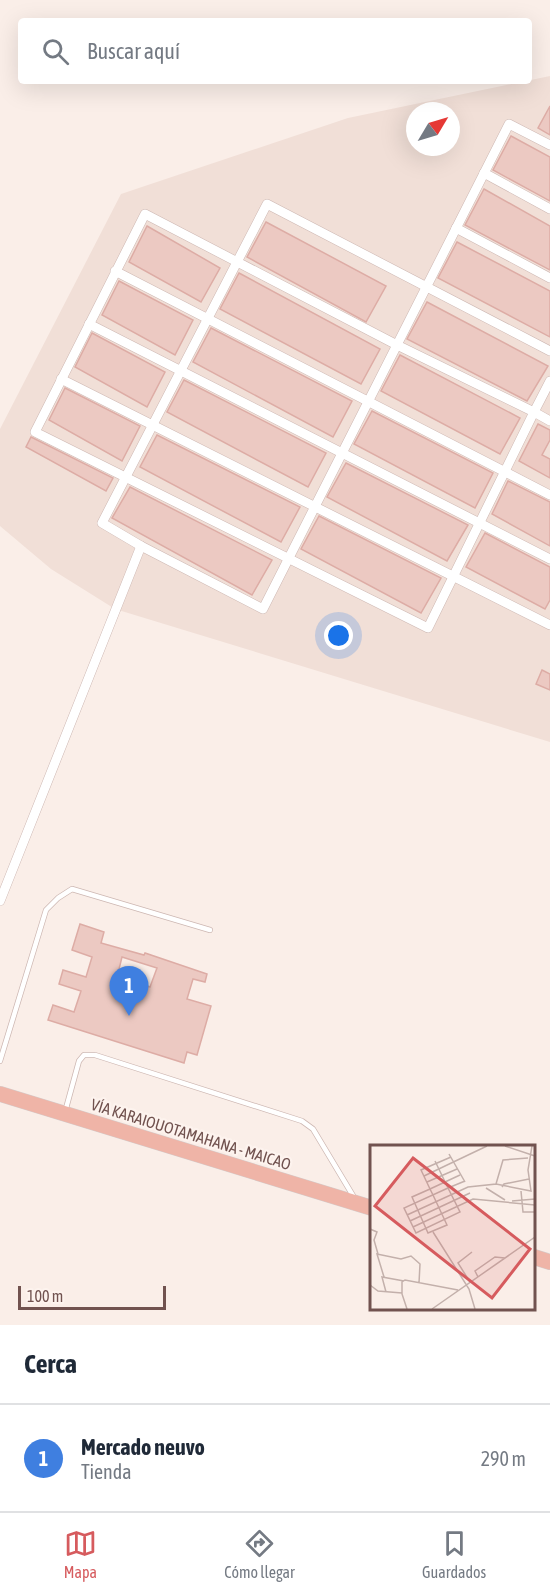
<!DOCTYPE html>
<html lang="es">
<head>
<meta charset="utf-8">
<style>
	:root { --surface:#fff; --page:#f6f6f7; --text:#1f2937; --muted:#747a83; --line:#e0e1e3; --accent:#d65b5e }
	body { margin:0; font-family:"Asap Condensed",sans-serif; background:var(--page); color:var(--text) }
	.compass { position:absolute; left:406px; top:102px; width:54px; height:54px; border-radius:50%; background:var(--surface); box-shadow:0 6px 24px #0002; rotate:52deg }
	.scale { position:absolute; left:18px; bottom:15px; width:148px; box-sizing:border-box; padding-left:6px; border:3px solid #71524f; border-top:0; font-size:16px; line-height:21px; white-space:nowrap; color:#71524f; -webkit-text-stroke:4px #fdf3ee; paint-order:stroke }
	.you { position:absolute; left:339px; top:636px; width:21px; height:21px; margin:-15px; border:4px solid #fff; border-radius:50%; background:#1a73e8; box-shadow:0 0 0 9px #1a73e833 }
	.badge { display:grid; place-items:center; width:39px; height:39px; border-radius:50%; background:var(--accent); color:#fff; font-size:20px; font-weight:700 }
	.pin { position:absolute; translate:-50% -50px; filter:drop-shadow(0 2px 3px #0008) }
	.pin::after { content:''; position:absolute; top:32px; width:21px; height:18px; background:inherit; clip-path:polygon(0 0,100% 0,50% 100%) }
	.list { margin:0; padding:0; list-style:none }
	h2 { display:flex; justify-content:space-between; align-items:center; height:78px; margin:0; padding:0 24px; font-size:26px }
	h2 small { font-size:20px; font-weight:400; color:var(--muted) }
	.list li { display:grid; grid-template-columns:39px 1fr auto; gap:18px; align-items:center; box-sizing:border-box; height:108px; padding:0 24px; border-top:2px solid var(--line) }
	.list b { display:block; font-size:22px; white-space:nowrap }
	.list p { margin:0; font-size:20px; white-space:nowrap; color:var(--muted) }
	.list em { font-size:20px; font-style:normal; color:var(--muted) }
	.icon { flex:none; width:33px; height:33px; fill:none; stroke:currentColor; stroke-width:2; stroke-linecap:round; stroke-linejoin:round }
	.map { position:relative; flex:none; width:550px; height:1325px; overflow:hidden }
	.search { position:absolute; background:var(--surface); box-shadow:0 6px 24px #0002; left:18px; right:18px; top:18px; height:66px; display:flex; align-items:center; gap:15px; box-sizing:border-box; padding:0 21px; border-radius:6px; color:var(--muted); font-size:22px }
	.sheet { height:186px; background:var(--surface) }
	nav { display:flex; justify-content:space-around; align-items:center; box-sizing:border-box; height:84px; border-top:2px solid var(--line); background:var(--surface); font-size:16px; color:var(--muted) }
	nav a { display:grid; justify-items:center; gap:3px }
	nav .on { color:var(--accent) }
	.map>svg:first-child { display:block }
	.residential { fill:#f1dfd7; fill-rule:evenodd }
	.building { fill:#ecc9c2; stroke:#ddaca5; stroke-width:1.5; fill-rule:evenodd }
	.lines { fill:none; stroke-linecap:round; stroke-linejoin:round }
	.service-casing { stroke:#cdb7b2; stroke-width:6 }
	.minor-casing { stroke:#cdb7b2; stroke-width:10 }
	.trunk-casing { stroke:#d4cbca; stroke-width:16 }
	.service { stroke:#fff; stroke-width:4.5 }
	.minor { stroke:#fff; stroke-width:9 }
	.trunk { stroke:#efb4a7; stroke-width:15 }
	.labels { text-anchor:middle; dominant-baseline:central; stroke-width:4.5; stroke-linejoin:round; paint-order:stroke }
	.street-label { font-size:16px; fill:#71524f; stroke:#fdf3ee }
	.inset-road { fill:none; stroke:#c3b0ab; stroke-width:1.5 }
	.view { fill:#d65b5e; fill-opacity:0.15; stroke:#d65b5e; stroke-width:3 }
	.inset-edge { fill:none; stroke:#71524f; stroke-width:3 }
</style>
</head>
<body>
<div class="map">
<svg width="550" height="1325" viewBox="0 0 550 1325">
	<rect width="100%" height="100%" fill="#faeee8"/>
	<path class="residential" d="M550,76V742L115,609L51,569L0,526V429L121,194L348,118ZM415,111H451V147H415Z"/>
	<g class="building">
		<path d="M550,106V135L538,128Z"/>
		<path d="M511,136L550,157V201L493,170Z"/>
		<path d="M484,189L550,226V270L465,225Z"/>
		<path d="M266,222L386,286L366,322L247,257Z"/>
		<path d="M147,226L220,268L201,302L129,262Z"/>
		<path d="M457,242L550,291V337L438,278Z"/>
		<path d="M239,273L380,349L361,384L220,309Z"/>
		<path d="M119,281L193,320L175,355L102,315Z"/>
		<path d="M427,302L548,366L527,401L407,339Z"/>
		<path d="M211,328L352,401L333,437L193,362Z"/>
		<path d="M92,333L165,372L147,407L75,367Z"/>
		<path d="M400,355L520,418L500,454L381,391Z"/>
		<path d="M184,380L326,453L308,487L167,412Z"/>
		<path d="M65,388L140,426L122,461L49,420Z"/>
		<path d="M372,411L493,473L475,508L354,444Z"/>
		<path d="M538,424L550,430V440L542,455L550,459V478L519,461Z"/>
		<path d="M157,435L300,507L281,542L140,467Z"/>
		<path d="M31,437L113,478L106,491L26,447Z"/>
		<path d="M346,463L468,525L447,561L327,497Z"/>
		<path d="M508,481L550,502V546L492,514Z"/>
		<path d="M130,487L272,560L252,595L112,518Z"/>
		<path d="M319,516L441,578L421,613L301,549Z"/>
		<path d="M485,533L550,567V600L545,609L466,567Z"/>
		<path d="M542,670L550,674V690L536,684Z"/>
		<path d="M80,924L104,932L101,943L144,955L145,953L207,974L205,982L193,979L187,999L211,1006L197,1055L187,1052L184,1063L48,1020L53,1005L74,1012L81,991L59,984L63,970L86,977L92,957L72,950ZM122,957L157,968L150,987L117,977Z"/>
	</g>
	<g class="lines">
		<defs>
			<g id="service">
				<path d="M0,1061L46,910L58,898L72,889L210,930"/>
				<path d="M65,1112L79,1061L84,1055H95L302,1121L313,1129L355,1199"/>
			</g>
			<g id="minor">
				<path d="M550,145L509,124C427,286 345,447 263,609L141,546L102,523L267,204L550,351"/>
				<path d="M484,173L550,209"/>
				<path d="M456,228L550,278"/>
				<path d="M115,271L550,495"/>
				<path d="M89,324L550,559"/>
				<path d="M61,379L550,625"/>
				<path d="M550,381L534,412L428,628L35,432L145,214L397,345L534,412L550,421"/>
				<path d="M0,901L141,546"/>
			</g>
			<g id="trunk">
				<path d="M0,1094L372,1208"/>
				<path d="M534,1257L550,1262"/>
			</g>
		</defs>
		<use href="#service" class="service-casing"/>
		<use href="#minor" class="minor-casing"/>
		<use href="#trunk" class="trunk-casing"/>
		<use href="#service" class="service"/>
		<use href="#minor" class="minor"/>
		<use href="#trunk" class="trunk"/>
	</g>
	<g class="labels">
		<g class="street-label">
			<text transform="translate(191 1134) rotate(17)">VÍA KARAIOUOTAMAHANA - MAICAO</text>
		</g>
	</g>
	<g transform="translate(370 1145)">
		<rect width="165" height="165" fill="#faeee8"/>
		<path class="inset-road" d="M135,1L165,11M79,9L95,37M81,12L51,25L60,44L63,50L77,80L58,88L42,52L60,44L90,30M65,16L78,43L90,67L46,88L34,63L78,43L95,36M54,31L117,1M57,37L87,24M126,39L161,46L158,25L162,1M132,42L134,39L159,34M116,43L135,55M151,46L153,67H165M142,56L165,54M37,70L98,42L126,39L133,15L158,13M40,76L100,48M43,82L103,54L165,60M0,84L7,87L4,95L8,109M63,87L99,144L105,164M14,132L7,109L31,114L41,111L50,119L49,138M108,132L105,126L125,112L135,113M100,137L88,118L102,107M0,140L8,146L32,148M16,147L12,132L34,136M37,164L32,149V137L35,135L88,145M62,164L165,92"/>
		<path class="view" d="M43,13L160,104L122,153L5,61Z"/>
		<rect width="165" height="165" class="inset-edge"/>
	</g>
</svg>
<svg class="compass" viewBox="-18 -18 36 36"><path d="M0-13l5 13h-10z" fill="#e53935"/><path d="M0 13l5-13h-10z" fill="#747a83"/></svg>
<div class="scale">100 m</div>
<div class="you"></div>
<div class="pin badge" style="left:129px;top:1016px;background:#3f7fe0">1</div>
<div class="search"><svg class="icon" aria-label="search" viewBox="0 0 24 24"><circle cx="10" cy="10" r="6"/><path d="M15 15l6 6"/></svg>Buscar aquí</div>
</div>
<section class="sheet">
<h2>Cerca<small></small></h2>
<ul class="list">
<li><span class="badge" style="background:#3f7fe0">1</span><div><b>Mercado neuvo</b><p>Tienda</p></div><em>290 m</em></li>
</ul>
</section>
<nav>
<a class="on"><svg class="icon" aria-label="map" viewBox="0 0 24 24"><path d="M3 6l6-2 6 2 6-2v14l-6 2-6-2-6 2zM9 4v14M15 6v14"/></svg>Mapa</a>
<a><svg class="icon" aria-label="directions" viewBox="0 0 24 24"><path d="M12 3l9 9-9 9-9-9zM9 14v-3h6M13 9l2 2-2 2"/></svg>Cómo llegar</a>
<a><svg class="icon" aria-label="saved" viewBox="0 0 24 24"><path d="M7 4h10v16l-5-4-5 4z"/></svg>Guardados</a>
</nav>
</body>
</html>
